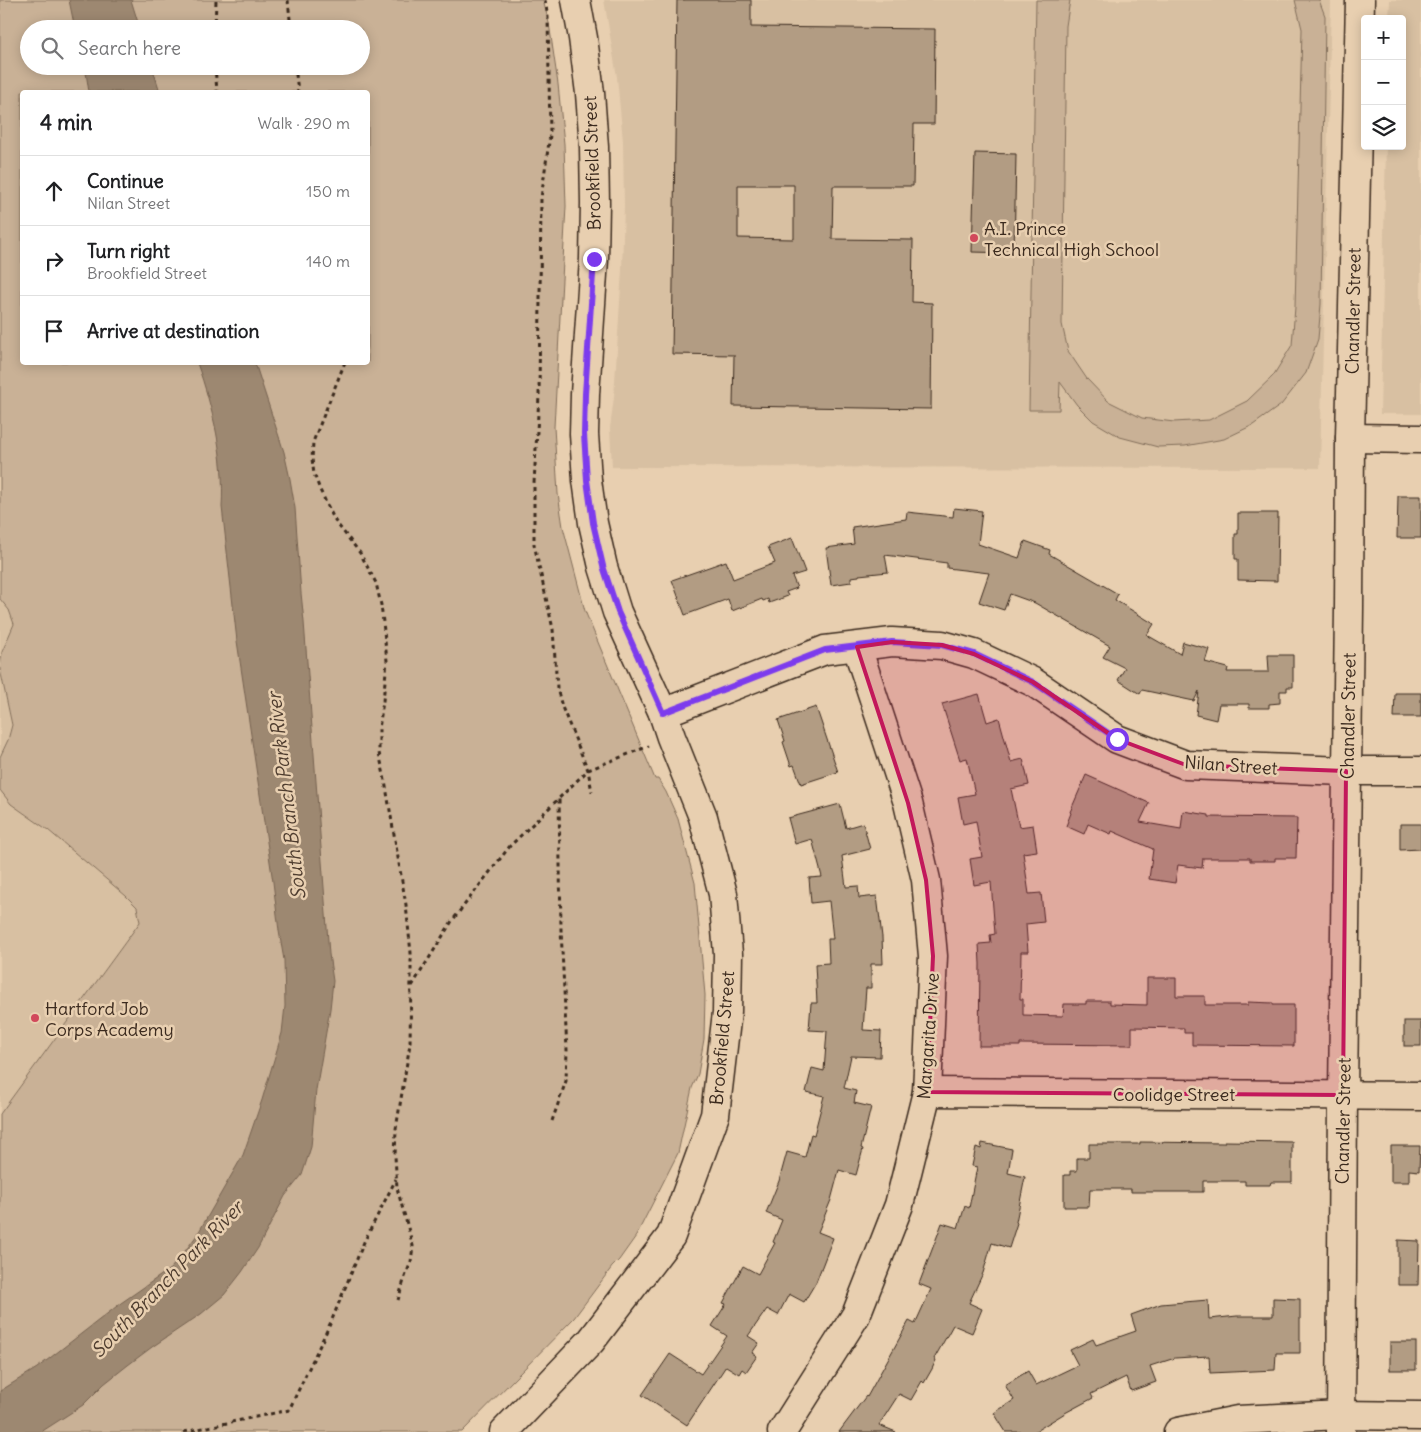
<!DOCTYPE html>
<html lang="en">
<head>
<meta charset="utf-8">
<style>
	:root { --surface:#fff; --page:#f6f6f6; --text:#202124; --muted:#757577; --line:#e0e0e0 }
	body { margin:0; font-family:Delius,sans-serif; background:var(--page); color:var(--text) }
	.controls { position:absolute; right:15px; top:15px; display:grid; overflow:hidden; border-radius:5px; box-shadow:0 2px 12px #0003 }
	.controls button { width:45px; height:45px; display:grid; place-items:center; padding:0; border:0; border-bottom:1px solid var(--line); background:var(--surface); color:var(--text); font:25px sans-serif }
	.stop { position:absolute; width:15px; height:15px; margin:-11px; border:4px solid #7c3aed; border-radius:50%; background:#fff }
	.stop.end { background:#7c3aed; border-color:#fff; box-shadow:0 1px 5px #0008 }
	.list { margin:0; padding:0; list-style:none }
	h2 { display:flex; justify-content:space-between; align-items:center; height:65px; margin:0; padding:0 20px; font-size:21px }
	h2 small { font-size:16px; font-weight:400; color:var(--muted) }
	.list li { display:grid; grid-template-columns:32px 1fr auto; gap:15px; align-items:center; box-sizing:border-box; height:70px; padding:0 20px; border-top:1px solid var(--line) }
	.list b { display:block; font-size:19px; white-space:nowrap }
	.list p { margin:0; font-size:16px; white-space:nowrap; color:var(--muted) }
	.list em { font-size:16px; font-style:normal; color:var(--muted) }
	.icon { flex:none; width:28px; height:28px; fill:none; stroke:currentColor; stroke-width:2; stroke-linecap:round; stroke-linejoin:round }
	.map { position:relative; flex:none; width:1421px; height:1432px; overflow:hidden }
	.search { position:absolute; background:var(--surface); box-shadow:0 2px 12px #0003; left:20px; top:20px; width:350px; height:55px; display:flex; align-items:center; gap:12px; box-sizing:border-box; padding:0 18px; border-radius:28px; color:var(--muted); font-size:19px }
	.panel { position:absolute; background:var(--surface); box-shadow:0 2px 12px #0003; left:20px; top:90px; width:350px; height:275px; border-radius:5px }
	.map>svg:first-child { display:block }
	.built { fill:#d8c0a2 }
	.green { fill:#c9b196; stroke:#826e5a; fill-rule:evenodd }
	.water { fill:#9d8871; stroke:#766250 }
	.building { fill:#b29c83; stroke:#3b2a1e; fill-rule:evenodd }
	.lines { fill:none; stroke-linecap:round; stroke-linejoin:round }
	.minor-casing { stroke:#3b2a1e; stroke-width:31 }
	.path { stroke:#3b2a1e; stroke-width:3; stroke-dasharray:4 4; stroke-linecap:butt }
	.minor { stroke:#e8cfb0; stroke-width:28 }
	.route { stroke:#7c3aed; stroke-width:6 }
	.marked { fill:#c2185b; fill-opacity:0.2; stroke:#c2185b; stroke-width:4; stroke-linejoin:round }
	.poi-dot { fill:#d1495b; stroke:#e8cfb0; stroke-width:2 }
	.labels { text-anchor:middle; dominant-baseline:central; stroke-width:5; stroke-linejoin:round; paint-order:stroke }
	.street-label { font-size:18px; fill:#3b2a1e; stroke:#e8cfb0 }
	.poi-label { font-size:18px; fill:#3b2a1e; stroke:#e8cfb0; text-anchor:start }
	.water-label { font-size:19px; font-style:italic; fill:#4f3d2f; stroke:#e8cfb0 }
</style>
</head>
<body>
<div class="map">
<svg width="1421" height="1432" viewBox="0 0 1421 1432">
	<rect width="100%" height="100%" fill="#e8cfb0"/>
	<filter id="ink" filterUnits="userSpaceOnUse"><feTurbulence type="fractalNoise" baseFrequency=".02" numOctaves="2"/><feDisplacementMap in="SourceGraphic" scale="10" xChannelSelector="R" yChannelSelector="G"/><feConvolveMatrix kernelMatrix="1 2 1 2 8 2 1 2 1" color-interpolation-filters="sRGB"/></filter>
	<g filter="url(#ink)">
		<g class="built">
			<path d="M604,0H1331L1320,468L612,467L610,428L614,397L622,270L624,206L623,141L617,77Z"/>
			<path d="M1390,0H1421V414H1380L1386,146H1402V19H1389Z"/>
			<path d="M0,599L9,610L14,624L2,652L0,663Z"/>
			<path d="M0,669L12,725L8,740L0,757Z"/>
			<path d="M0,790L11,804L48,830L126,896L137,907L140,923L0,1114Z"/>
		</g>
		<g class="green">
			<path d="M0,0H543L549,23L558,84L564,144L566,206L554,427L558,494L563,527L585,611L655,779H658L666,792L678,819L695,883L705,995L704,1039L698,1074L692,1088L678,1153L636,1236L619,1260L612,1267L574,1318L462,1432H0V1114L140,922L137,907L126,896L48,830L11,804L0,790V757L8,740L12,725L0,669L2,652L14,624L9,610L0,599ZM29,29H361V66H29ZM22,92H368V362H22Z"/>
			<path d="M1036,0H1070L1066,26L1062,324L1068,351L1087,379L1108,401L1142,418L1174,422L1209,420L1247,401L1273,376L1292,345L1295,307L1302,29L1295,0H1319L1325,16L1321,304L1318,339L1306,373L1281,405L1253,425L1224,439L1185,446L1158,447L1120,437L1093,421L1077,405L1060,382L1059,410H1029Z"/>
		</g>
		<g class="water">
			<path d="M69,0H131L140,29H75Z"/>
			<path d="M85,66H152L160,92H89Z"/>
			<path d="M197,363H255L284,452L290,479L295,508L301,593L304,622L329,954L333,981L330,1009L316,1090L311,1147L302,1175L285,1196L258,1248L242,1272L224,1295L201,1314L152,1347L128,1365L104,1384L83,1405L41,1432H0V1391L37,1368L121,1303L170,1269L180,1258L197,1235L243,1155L262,1100L282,1033L285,1006L284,960L279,931L273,882L237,641L222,507C225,458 213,409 197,363Z"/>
		</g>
		<g class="building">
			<path d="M677,0H751V27L935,29L934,124H914L913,186H833L832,239L913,240L912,302L932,303L931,409L733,406L734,355L672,354ZM738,185H794V239L738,238Z"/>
			<path d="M975,153L1016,154L1014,253L972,252Z"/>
			<path d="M1398,496H1421V538H1397Z"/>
			<path d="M954,508L982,511L978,544L1019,558L1025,541L1050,550L1049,554L1118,594L1115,600L1154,624L1147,635L1180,654L1183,642L1209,649L1205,662L1228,668L1227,672H1269L1268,655H1293V687H1287V691H1280V703L1269,704V708H1249V704H1219L1216,720L1196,715L1199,691L1194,701L1142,690L1140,694L1118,680L1125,668L1103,657L1110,646L1035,603L1010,594L1004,610L979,602L989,573L947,568V563L885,555L888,572L859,575V576L851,577V582L831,585L826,548L854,544L852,527L906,519L907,512L953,517Z"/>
			<path d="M1238,513H1278L1277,581L1238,580V559H1235V534H1238Z"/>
			<path d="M792,538L805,572L792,576L797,588L786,592L788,596L769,603L768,599L763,601L762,599L732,611L728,599L685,615L672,580L726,561L733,579L775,563L768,547Z"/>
			<path d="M1395,693H1421V717H1394Z"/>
			<path d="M979,694L987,722L999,718L1011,762L1023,759L1029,785L1011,789L1019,827L1033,825L1037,851L1023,853L1029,894L1041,893L1044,922L1026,924L1028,952H1021L1020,999H1023V1015L1063,1016L1064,1004H1086V1001H1110V1004L1147,1005V978H1176V996H1205V1005H1248V1002L1273,1003V1005H1294V1046L1192,1045V1033H1184V1028L1132,1027V1045L1020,1044V1046H979L980,964L979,944L991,943L990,935L995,934L991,882L974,885L970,859L982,857L976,821L963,824L958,797L975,794L967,758L960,760L942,704Z"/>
			<path d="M816,707L838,772L801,784L794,765L791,766L783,742L785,741L778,720Z"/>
			<path d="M1086,775L1149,803L1140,822L1181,829L1183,811L1209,815V817L1297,818L1296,858H1275V861H1250V858H1203L1202,868L1178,865L1175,883L1149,879L1153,849L1112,831L1111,834L1088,824L1084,834L1066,826L1071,813L1070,812Z"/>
			<path d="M840,804L846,828L863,823L870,849L842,856L846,887L858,886L859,898L877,896L882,937L883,964H871V988H866L863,1030L881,1031L880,1057L851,1056L844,1088L856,1091L854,1103L871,1107L861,1148L863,1149L856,1175L839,1170L831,1200L818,1232L833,1238L816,1282L804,1302L789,1294L778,1315L767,1309L748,1336L759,1343L752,1353L757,1356L746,1372L742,1369L739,1374L726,1366L687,1425L642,1395L670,1354L701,1374L727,1336L712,1326L726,1304L723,1303L743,1266L758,1274L775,1243L773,1242L782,1220L766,1213L779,1181L787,1152L805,1157L811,1134L814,1135L824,1096L806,1092L812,1068L824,1071L827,1031L809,1030L811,1003H817L815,964L829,963L828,939H833L829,901L811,903L809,878L822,877L812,839L795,844L788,818Z"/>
			<path d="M1400,824H1421V849L1400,850Z"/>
			<rect x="1404" y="1021" width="17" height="25"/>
			<path d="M1224,1141L1292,1142V1182H1271L1270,1185H1245V1181H1203V1192H1131V1189H1090L1089,1207H1064V1175H1070V1171H1077V1158H1089V1144H1140V1142L1224,1143Z"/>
			<path d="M982,1143L1012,1149L1008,1173L1025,1177L1016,1222L1017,1223L1009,1248L992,1243L983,1273L969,1303L982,1309L972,1333L953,1325L934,1359L936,1360L932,1369L924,1383L922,1381L911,1400L899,1394L879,1425L896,1432H839L866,1396L867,1397L909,1321L915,1324L931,1289L919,1284L938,1234L942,1223L958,1228L965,1206L969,1208L977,1167L972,1166L976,1147L981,1149Z"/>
			<path d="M1391,1146H1420L1419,1171L1409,1170V1182H1391Z"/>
			<path d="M1398,1240L1419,1241L1418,1285H1398Z"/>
			<path d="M1273,1298L1300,1299V1353H1276L1275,1370L1210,1373L1209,1356L1175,1358L1150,1366L1156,1382L1131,1391L1126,1377L1091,1394L1093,1398L1065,1413L1034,1432H1006L994,1413L1014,1400L1005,1385L1028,1371L1036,1385L1078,1365L1070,1350L1093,1339L1096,1345L1136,1331L1131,1315L1161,1304L1208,1300L1209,1319L1237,1316H1273Z"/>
			<rect x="1390" y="1342" width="26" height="28"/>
		</g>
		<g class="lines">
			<defs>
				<g id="minor">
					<path d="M1350,438L1421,439"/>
					<path d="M663,713L825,650L892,642L942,645L974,654L1033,682L1117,739L1186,765L1346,771H1421"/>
					<path d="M927,1092L1421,1096"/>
					<path d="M504,1432L591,1341L671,1236L715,1115L727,1012L728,954L723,894L703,817L671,737L663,713L617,612L603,567L593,523L587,480L584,434L585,394L594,259L595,203L594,147L590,93L583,38L576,0"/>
					<path d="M782,1432L856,1315L899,1205L927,1092L933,956L926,880L908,803L857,647"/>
					<path d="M1178,1432L1238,1420L1341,1415L1421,1416"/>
					<path d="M1341,1432L1343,1095L1349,608L1350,438L1360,0"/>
				</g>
			</defs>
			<use href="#minor" class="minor-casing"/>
			<g class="path">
				<path d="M288,0L291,29"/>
				<path d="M545,0L548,17L550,135L541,198L539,396L534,483V544L553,629L557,688L562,707L588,770L592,792"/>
				<path d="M215,29L216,0"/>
				<path d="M215,66L217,92"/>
				<path d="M295,66L298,92"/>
				<path d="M345,362L313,442L312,459L314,474L320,490L335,521L360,553L376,583L381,605L384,631L387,661L383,701L379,729V753L384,775L406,905L411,953V977L410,1044L396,1129L395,1156L397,1188L413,1246L411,1262L405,1277L398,1300"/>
				<path d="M412,986L452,921L510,846L588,770L649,746"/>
				<path d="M552,1121L566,1081L567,1050L561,930L559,798"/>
				<path d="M184,1432L289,1410L331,1322L364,1242L396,1179"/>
			</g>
			<use href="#minor" class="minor"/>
		</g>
	</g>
	<g class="lines" filter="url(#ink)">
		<path class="route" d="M594,259L585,394L584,434L587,480L593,523L603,566L618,612L663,713L825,650L892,642L942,645L974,654L1033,682L1117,739"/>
	</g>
	<path class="marked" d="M892,642L942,645L974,654L1033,682L1117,739L1186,765L1346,771L1343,1095L927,1092L933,956L926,880L908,803L857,647Z"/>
	<g class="poi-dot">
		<circle cx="974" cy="238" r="5"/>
		<circle cx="35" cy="1018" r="5"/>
	</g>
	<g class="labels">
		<g class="street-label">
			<text transform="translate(592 163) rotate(-92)">Brookfield Street</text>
			<text transform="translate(1353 311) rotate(-89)">Chandler Street</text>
			<text transform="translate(1348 716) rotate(-89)">Chandler Street</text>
			<text transform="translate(1231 765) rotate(4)">Nilan Street</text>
			<text transform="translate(928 1036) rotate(-86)">Margarita Drive</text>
			<text transform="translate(722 1038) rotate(-85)">Brookfield Street</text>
			<text x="1174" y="1094">Coolidge Street</text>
			<text transform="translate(1343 1121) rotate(-89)">Chandler Street</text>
		</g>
		<g class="poi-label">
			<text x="984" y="228">A.I. Prince<tspan x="984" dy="21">Technical High School</tspan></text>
			<text x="45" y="1008">Hartford Job<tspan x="45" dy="21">Corps Academy</tspan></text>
		</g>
		<g class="water-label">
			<text transform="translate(286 796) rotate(-97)">South Branch Park River</text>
			<text transform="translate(167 1279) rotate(-46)">South Branch Park River</text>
		</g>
	</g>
</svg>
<div class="controls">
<button>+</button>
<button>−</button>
<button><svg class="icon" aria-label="layers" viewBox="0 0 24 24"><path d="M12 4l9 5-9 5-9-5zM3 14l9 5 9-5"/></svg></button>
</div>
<div class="stop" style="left:1117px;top:739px"></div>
<div class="stop end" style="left:594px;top:259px"></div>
<div class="search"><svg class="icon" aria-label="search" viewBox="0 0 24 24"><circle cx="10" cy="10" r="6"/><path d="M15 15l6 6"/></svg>Search here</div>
<section class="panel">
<h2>4 min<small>Walk · 290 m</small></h2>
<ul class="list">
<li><svg class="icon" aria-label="ahead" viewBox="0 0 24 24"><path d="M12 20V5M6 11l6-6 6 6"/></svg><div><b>Continue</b><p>Nilan Street</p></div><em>150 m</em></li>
<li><svg class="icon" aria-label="right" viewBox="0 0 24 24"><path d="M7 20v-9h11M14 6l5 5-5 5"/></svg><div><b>Turn right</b><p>Brookfield Street</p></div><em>140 m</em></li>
<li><svg class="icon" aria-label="arrive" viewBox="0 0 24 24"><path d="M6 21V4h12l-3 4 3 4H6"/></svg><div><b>Arrive at destination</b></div></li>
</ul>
</section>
</div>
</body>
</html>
